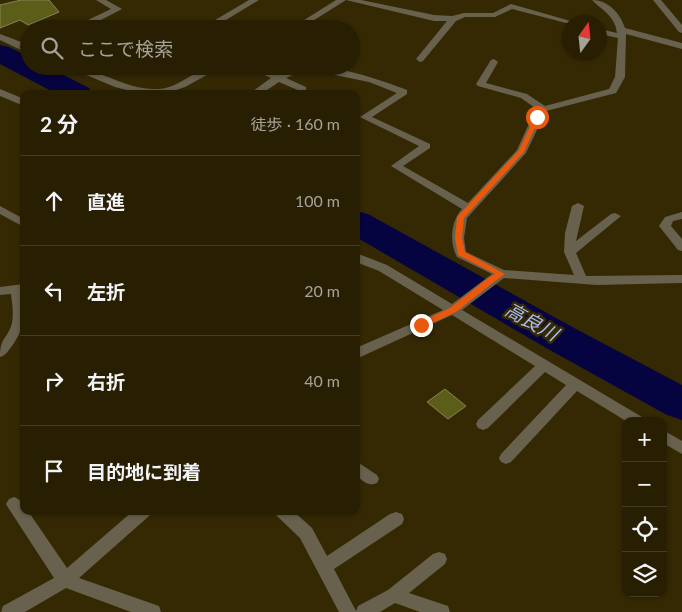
<!DOCTYPE html>
<html lang="ja">
<head>
<meta charset="utf-8">
<style>
	:root { --surface:#281f03; --page:#30270d; --text:#f1f3f6; --muted:#a5a29a; --line:#443d25 }
	body { margin:0; font-family:Lato,"Noto Sans JP",sans-serif; background:var(--page); color:var(--text) }
	.controls { position:absolute; right:15px; bottom:15px; display:grid; overflow:hidden; border-radius:10px; box-shadow:0 1px 4px #0004 }
	.controls button { width:45px; height:45px; display:grid; place-items:center; padding:0; border:0; border-bottom:1px solid var(--line); background:var(--surface); color:var(--text); font:25px sans-serif }
	.compass { position:absolute; left:562px; top:15px; width:45px; height:45px; border-radius:50%; background:var(--surface); box-shadow:0 1px 4px #0004; rotate:15deg }
	.stop { position:absolute; width:15px; height:15px; margin:-11px; border:4px solid #ea580c; border-radius:50%; background:#fff }
	.stop.end { background:#ea580c; border-color:#fff; box-shadow:0 1px 5px #0008 }
	.list { margin:0; padding:0; list-style:none }
	h2 { display:flex; justify-content:space-between; align-items:center; height:65px; margin:0; padding:0 20px; font-size:21px }
	h2 small { font-size:16px; font-weight:400; color:var(--muted) }
	.list li { display:grid; grid-template-columns:32px 1fr auto; gap:15px; align-items:center; box-sizing:border-box; height:90px; padding:0 20px; border-top:1px solid var(--line) }
	.list b { display:block; font-size:19px; white-space:nowrap }
	.list em { font-size:16px; font-style:normal; color:var(--muted) }
	.icon { flex:none; width:28px; height:28px; fill:none; stroke:currentColor; stroke-width:2; stroke-linecap:round; stroke-linejoin:round }
	.map { position:relative; flex:none; width:682px; height:612px; overflow:hidden }
	.search { position:absolute; background:var(--surface); box-shadow:0 1px 4px #0004; left:20px; top:20px; width:340px; height:55px; display:flex; align-items:center; gap:12px; box-sizing:border-box; padding:0 18px; border-radius:28px; color:var(--muted); font-size:19px }
	.panel { position:absolute; background:var(--surface); box-shadow:0 1px 4px #0004; left:20px; top:90px; width:340px; height:425px; border-radius:10px }
	.map>svg:first-child { display:block }
	.lines { fill:none; stroke-linecap:round; stroke-linejoin:round }
	.river { fill:#060341; fill-rule:evenodd }
	.building { fill:#5c5d18; stroke:#838555 }
	.minor { fill:#68614e; fill-rule:evenodd }
	.route { fill:#ea580c }
	.labels { text-anchor:middle; dominant-baseline:central; stroke-width:5; stroke-linejoin:round; paint-order:stroke }
	.water-label { font-size:19px; font-style:italic; fill:#aabef7; stroke:#352904 }
</style>
</head>
<body>
<div class="map">
<svg width="682" height="612" viewBox="0 0 682 612">
	<rect width="100%" height="100%" fill="#352904"/>
	<g class="lines">
		<g class="river">
			<path d="M0,45L9,47L29,57V66H46L89,88L93,94H57L0,64Z"/>
			<path d="M356,211L368,214L576,329L682,385V420L667,415L548,349L356,237Z"/>
		</g>
	</g>
	<g class="building">
		<path d="M21,0H49L59,12L28,25L20,20L0,28V5Z"/>
		<path d="M445,389L466,406L448,419L427,402Z"/>
	</g>
	<g class="lines">
		<g class="minor">
			<path d="M96,0H106L122,9L99,21L118,28L130,22L134,25C124,34 104,28 92,24L81,29H69L111,9Z"/>
			<path d="M249,0H259L211,29H200Z"/>
			<path d="M336,0H361L434,15L452,16L464,13H493L511,4L574,22H570V24L512,9L495,17H465L456,21L423,61L420,62L416,59L447,21H434L346,0L300,29H290Z"/>
			<path d="M592,0C608,0 620,13 625,28L682,43V49L626,34L625,77L616,93L546,111L526,153L467,218L464,238L466,252L504,270L574,275L564,252L565,233L572,206L578,203L584,206L576,241L611,214L615,213L621,216L576,253L586,276L682,275V283L597,285L504,278L462,310L642,417L644,421H626L577,391L511,462L506,464L501,462L499,458L501,454L566,385L545,372L488,428L483,430L478,428L476,424L478,420L535,366L452,315L356,359V348L443,310L379,271L356,262V253L387,265L452,304L492,274L457,257C449,242 451,221 462,209L391,166L419,146L360,117L397,93L369,82L306,69L286,78L306,87V91H300L279,82L261,94H249L271,78L247,66H259L278,75C284,72 290,68 296,67C323,60 381,80 407,90V94L372,117L430,144V148L403,166L468,203L517,150L532,117L538,110L521,98L478,86L476,84L491,60L494,59L498,62L486,83L527,94L545,106L609,89L615,77L618,38L600,34V29L617,33C615,16 603,11 592,0Z"/>
			<path d="M653,0H661L682,25V33L679,32Z"/>
			<path d="M0,34L29,45V51H23L0,40Z"/>
			<path d="M65,66C97,66 125,91 158,89C179,88 193,71 212,66C215,65 220,66 223,66L185,87L165,94H142L115,87Z"/>
			<path d="M0,89L24,99V106L0,96Z"/>
			<path d="M0,206L24,219V227L0,214Z"/>
			<path d="M682,212V219L673,221L671,226L682,239V251L678,250L659,226L665,217Z"/>
			<path d="M24,284C24,309 28,324 12,346C8,351 6,355 0,357C0,336 8,339 12,323C14,313 12,303 11,294L0,295V287Z"/>
			<path d="M663,430L682,441V454L663,443Z"/>
			<path d="M356,461L377,475L379,479L377,483C368,487 363,481 356,475Z"/>
			<path d="M14,497C21,500 24,504 24,511H28L67,568L133,511H152L149,516L79,578L159,606L161,612H131L66,588L25,612H1L3,606L54,578L9,509L6,504L9,499Z"/>
			<path d="M274,511H293L312,528L327,556L390,514L396,512L402,514L404,519L402,524L334,569L356,611L358,606L388,590L433,554L439,552L445,554L447,559L445,564L409,593L448,606L450,612H420L395,603L380,612H339L300,538L277,516Z"/>
		</g>
	</g>
	<path class="route" d="M535,116L540,117L524,152L464,218L462,238L465,252L505,274L494,282L456,312L424,327H418V323L450,308L488,278L495,274L458,255L455,238L457,217L519,150Z"/>
	<g class="labels">
		<g class="water-label">
			<text transform="translate(532 321) rotate(29)">高良川</text>
		</g>
	</g>
</svg>
<div class="controls">
<button>+</button>
<button>−</button>
<button><svg class="icon" aria-label="locate" viewBox="0 0 24 24"><circle cx="12" cy="12" r="6"/><path d="M12 2v4M12 18v4M2 12h4M18 12h4"/></svg></button>
<button><svg class="icon" aria-label="layers" viewBox="0 0 24 24"><path d="M12 4l9 5-9 5-9-5zM3 14l9 5 9-5"/></svg></button>
</div>
<svg class="compass" viewBox="-18 -18 36 36"><path d="M0-13l5 13h-10z" fill="#e53935"/><path d="M0 13l5-13h-10z" fill="#a5a29a"/></svg>
<div class="stop" style="left:537px;top:117px"></div>
<div class="stop end" style="left:421px;top:325px"></div>
<div class="search"><svg class="icon" aria-label="search" viewBox="0 0 24 24"><circle cx="10" cy="10" r="6"/><path d="M15 15l6 6"/></svg>ここで検索</div>
<section class="panel">
<h2>2 分<small>徒歩 · 160 m</small></h2>
<ul class="list">
<li><svg class="icon" aria-label="ahead" viewBox="0 0 24 24"><path d="M12 20V5M6 11l6-6 6 6"/></svg><div><b>直進</b></div><em>100 m</em></li>
<li><svg class="icon" aria-label="left" viewBox="0 0 24 24"><path d="M17 20v-9H6M10 6l-5 5 5 5"/></svg><div><b>左折</b></div><em>20 m</em></li>
<li><svg class="icon" aria-label="right" viewBox="0 0 24 24"><path d="M7 20v-9h11M14 6l5 5-5 5"/></svg><div><b>右折</b></div><em>40 m</em></li>
<li><svg class="icon" aria-label="arrive" viewBox="0 0 24 24"><path d="M6 21V4h12l-3 4 3 4H6"/></svg><div><b>目的地に到着</b></div></li>
</ul>
</section>
</div>
</body>
</html>
